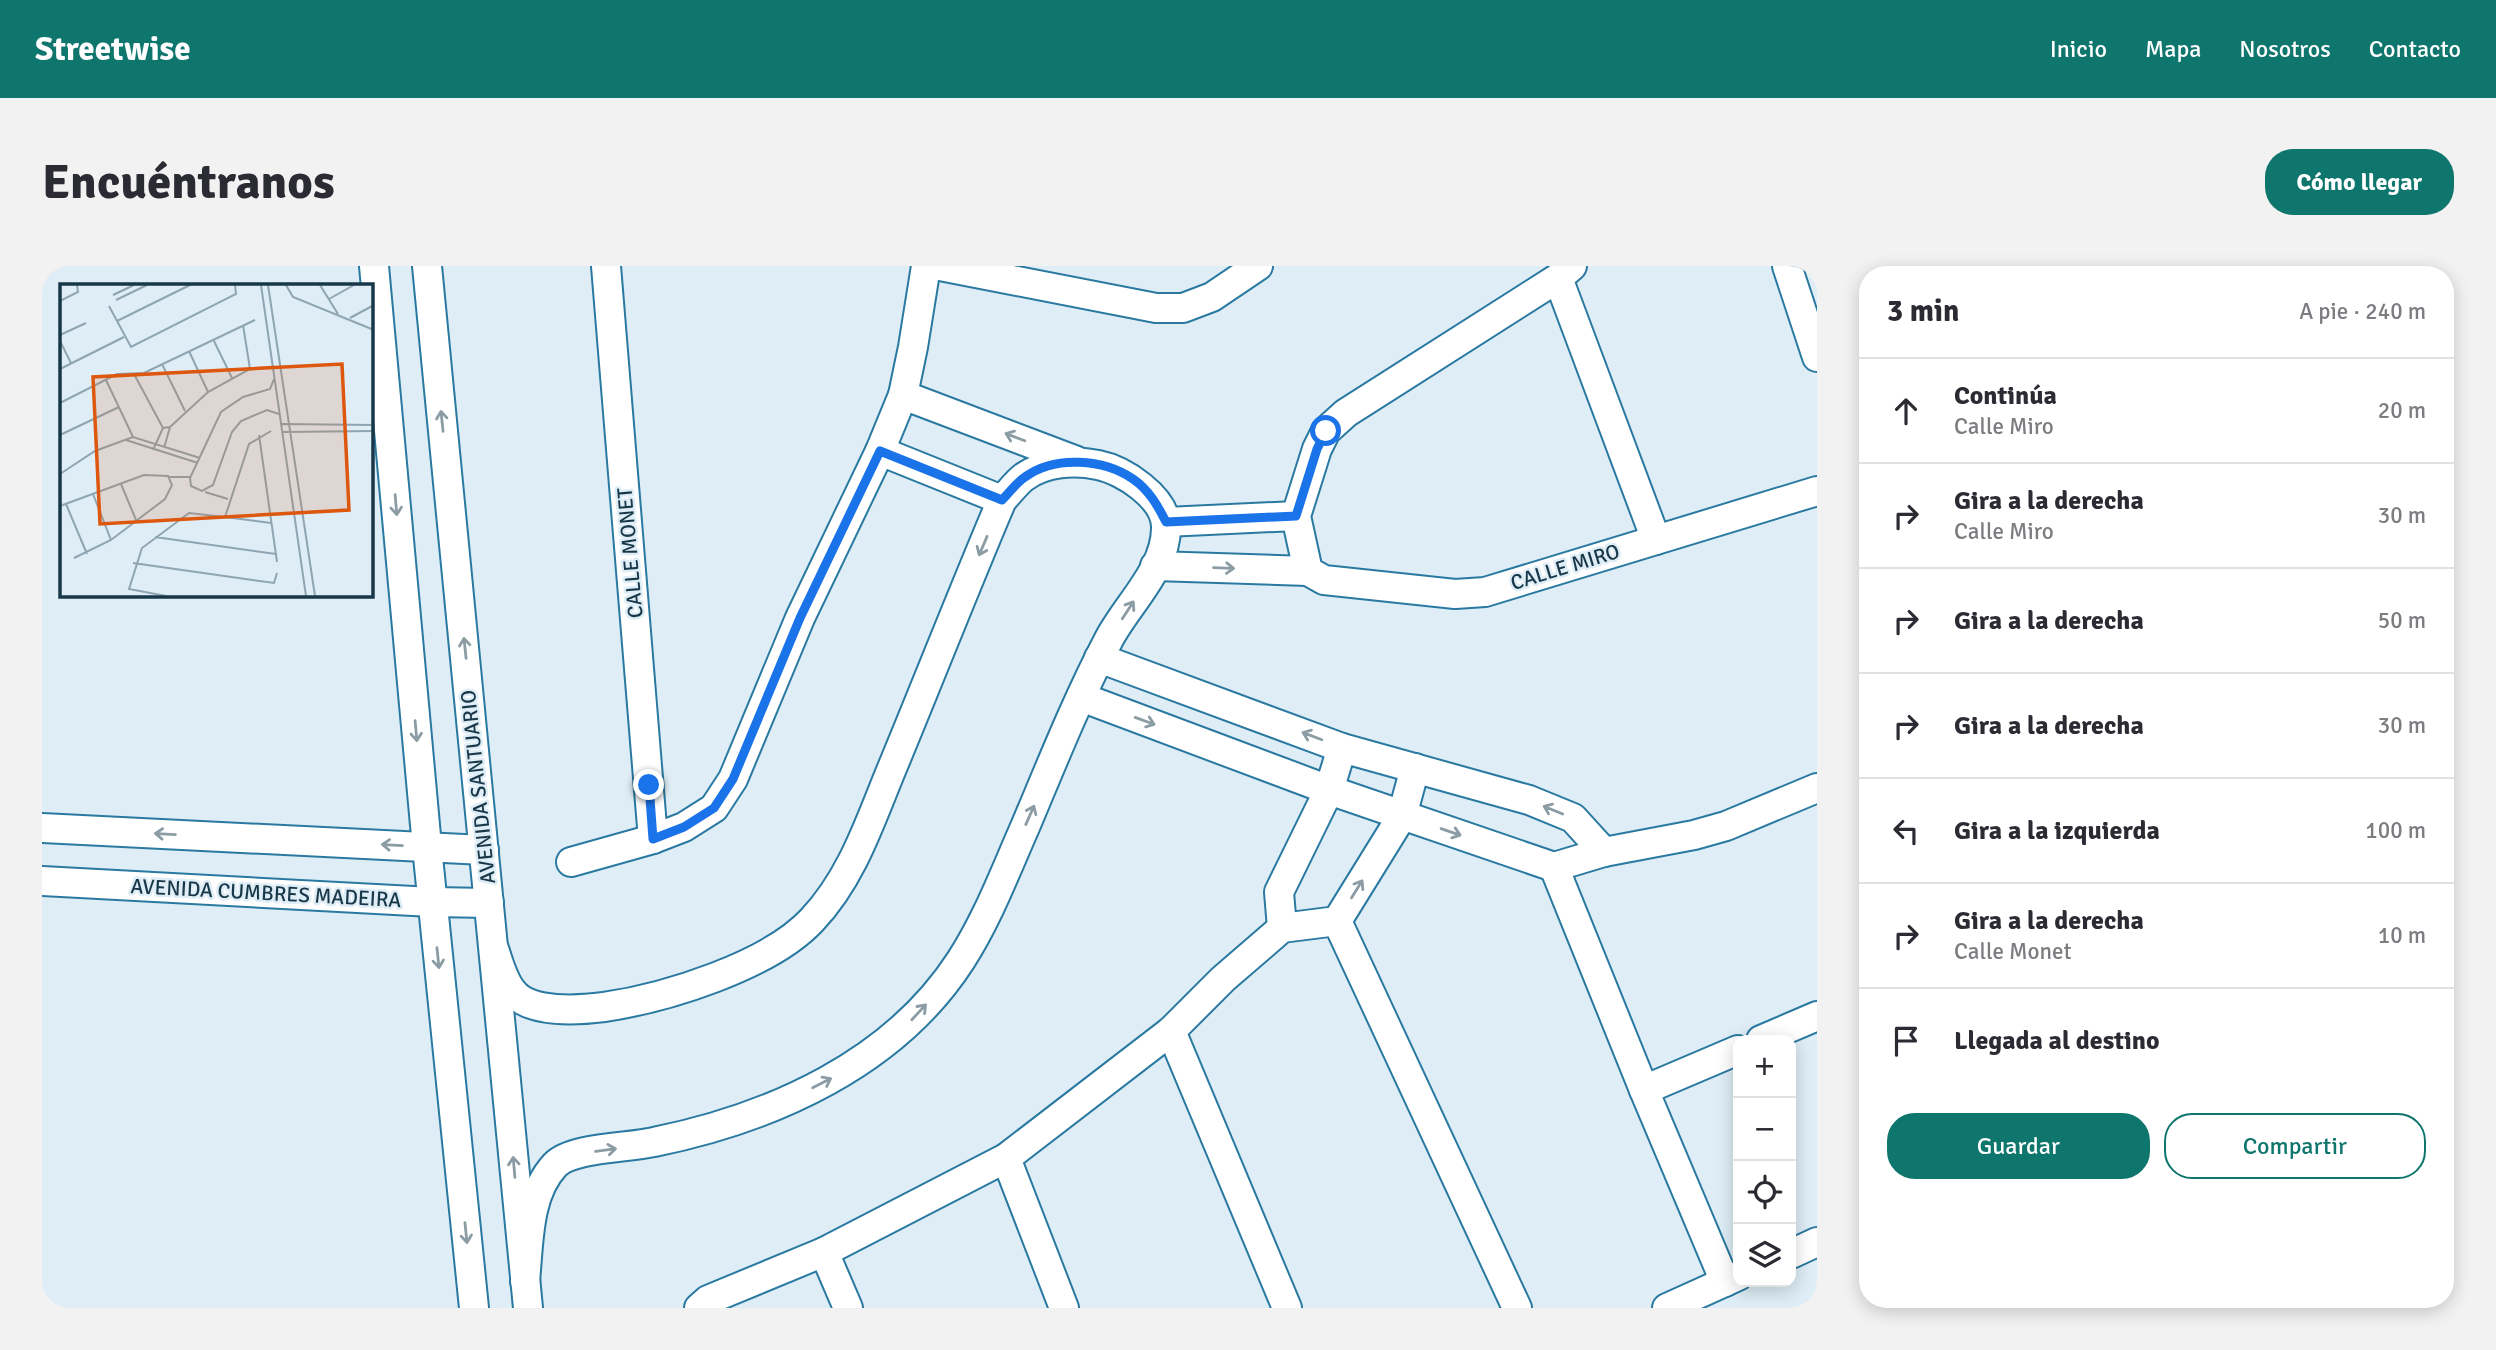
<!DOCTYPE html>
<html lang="es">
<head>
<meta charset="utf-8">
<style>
	:root { --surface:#fff; --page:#f2f2f3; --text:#2b2b33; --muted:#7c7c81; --line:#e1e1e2; --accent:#0f766e }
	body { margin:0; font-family:Signika,sans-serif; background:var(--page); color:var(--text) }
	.controls { position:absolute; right:21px; bottom:21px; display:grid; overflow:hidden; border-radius:14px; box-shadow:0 4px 18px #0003 }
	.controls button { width:63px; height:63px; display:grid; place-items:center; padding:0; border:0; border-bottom:2px solid var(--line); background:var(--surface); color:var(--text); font:35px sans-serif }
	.stop { position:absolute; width:21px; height:21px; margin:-16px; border:5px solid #1a73e8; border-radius:50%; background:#fff }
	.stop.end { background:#1a73e8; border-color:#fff; box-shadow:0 2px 7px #0008 }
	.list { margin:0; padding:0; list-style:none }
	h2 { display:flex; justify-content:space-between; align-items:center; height:91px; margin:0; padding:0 28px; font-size:30px }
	h2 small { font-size:23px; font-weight:400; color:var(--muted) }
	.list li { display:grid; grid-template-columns:46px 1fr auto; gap:21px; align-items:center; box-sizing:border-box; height:105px; padding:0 28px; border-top:2px solid var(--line) }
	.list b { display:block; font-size:26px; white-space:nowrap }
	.list p { margin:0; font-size:23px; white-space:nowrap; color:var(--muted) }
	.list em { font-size:23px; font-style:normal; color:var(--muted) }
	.actions { display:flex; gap:14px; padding:21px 28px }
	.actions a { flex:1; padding:16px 0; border:2px solid var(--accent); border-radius:28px; text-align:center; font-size:24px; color:var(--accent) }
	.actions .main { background:var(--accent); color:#fff }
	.icon { flex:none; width:38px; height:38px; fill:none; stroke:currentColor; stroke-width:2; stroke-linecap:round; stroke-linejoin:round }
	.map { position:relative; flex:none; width:1775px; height:1042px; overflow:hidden; border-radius:28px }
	header { display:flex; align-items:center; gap:42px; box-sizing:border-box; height:98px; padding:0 35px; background:var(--accent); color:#fff }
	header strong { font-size:33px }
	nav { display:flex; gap:38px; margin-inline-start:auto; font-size:24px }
	.intro { display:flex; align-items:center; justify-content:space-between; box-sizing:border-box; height:168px; padding:0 42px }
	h1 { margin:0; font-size:49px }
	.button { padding:18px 32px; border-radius:28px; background:var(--accent); color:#fff; font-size:24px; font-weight:700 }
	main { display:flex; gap:42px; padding:0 42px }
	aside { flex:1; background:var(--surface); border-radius:28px; box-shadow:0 4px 18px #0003 }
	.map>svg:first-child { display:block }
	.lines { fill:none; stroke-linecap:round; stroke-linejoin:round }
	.street-casing { stroke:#2a79a1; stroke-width:32 }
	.street { stroke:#fff; stroke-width:28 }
	.oneway { stroke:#8c9ca4 }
	.route { stroke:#1a73e8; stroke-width:9 }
	.labels { text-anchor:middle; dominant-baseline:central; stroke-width:5; stroke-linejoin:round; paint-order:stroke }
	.street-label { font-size:21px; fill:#183849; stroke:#deedf6 }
	.inset-road { fill:none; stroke:#8fa5b1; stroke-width:2 }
	.view { fill:#de570f; fill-opacity:0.15; stroke:#de570f; stroke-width:3.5 }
	.inset-edge { fill:none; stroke:#183849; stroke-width:3.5 }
</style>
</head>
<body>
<header>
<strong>Streetwise</strong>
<nav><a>Inicio</a><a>Mapa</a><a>Nosotros</a><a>Contacto</a></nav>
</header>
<div class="intro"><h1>Encuéntranos</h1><a class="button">Cómo llegar</a></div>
<main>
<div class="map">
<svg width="1775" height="1042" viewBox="0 0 1775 1042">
	<rect width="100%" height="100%" fill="#deedf6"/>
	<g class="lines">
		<defs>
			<g id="street">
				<path d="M332,0L385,581L432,1042"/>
				<path d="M385,0L486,1042"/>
				<path d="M564,0L611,573"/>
				<path d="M898,0L1114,42H1141L1170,31L1216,0"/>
				<path d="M1530,0L1516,12L1304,147L1284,165L1275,183L1254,250L1266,305L1282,314L1413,328L1443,326L1775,225"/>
				<path d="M1745,0L1775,91"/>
				<path d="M1516,12L1614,274"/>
				<path d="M861,129L1035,195"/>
				<path d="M838,185L960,234"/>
				<path d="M1124,256L1254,250"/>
				<path d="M1113,300L1266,305"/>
				<path d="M1057,392L1300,482L1487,534L1531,552L1562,586"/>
				<path d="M1039,431L1287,524L1512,601L1562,586L1652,569L1684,560L1775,522"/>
				<path d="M0,562L442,584"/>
				<path d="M529,596L611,573L642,561L672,542L691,513L758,352L838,185L861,129L871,81L884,0"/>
				<path d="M1512,601L1602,824L1683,1016"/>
				<path d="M0,615L390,636L447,637"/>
				<path d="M1295,655L1475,1042"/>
				<path d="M1240,662L1237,626L1287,524L1300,482"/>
				<path d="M452,683C457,697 461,715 471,726C488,748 538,744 562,741C624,732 727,700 770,654C812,610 830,549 853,495C889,408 923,321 960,234C967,227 974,217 982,211C1003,196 1032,194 1056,199C1081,204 1123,231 1124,260C1125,303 1086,337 1067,373C1035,434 1010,497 983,561C963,606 946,652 919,694C852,798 730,852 612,876C587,882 530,881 513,899C485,929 487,977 483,1015"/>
				<path d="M1129,765L1245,1042"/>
				<path d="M1719,774L1775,750"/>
				<path d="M1602,824L1696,784"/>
				<path d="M964,892L1022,1042"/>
				<path d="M782,986L806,1042"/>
				<path d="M1749,988L1775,976"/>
				<path d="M657,1042L666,1034L782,986L964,892L1129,765L1181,713L1240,662L1295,655L1360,550L1373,502"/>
				<path d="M1625,1042L1696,1010"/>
			</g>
		</defs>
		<use href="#street" class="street-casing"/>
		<use href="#street" class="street"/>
	</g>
	<defs><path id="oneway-shaft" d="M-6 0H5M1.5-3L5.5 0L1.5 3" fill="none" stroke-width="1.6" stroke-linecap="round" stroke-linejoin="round" transform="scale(1.75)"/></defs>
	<g class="oneway">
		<use href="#oneway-shaft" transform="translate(400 155) rotate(-96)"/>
		<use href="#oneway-shaft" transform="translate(973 171) rotate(-159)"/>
		<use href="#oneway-shaft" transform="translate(354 239) rotate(85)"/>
		<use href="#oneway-shaft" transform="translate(941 280) rotate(113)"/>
		<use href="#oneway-shaft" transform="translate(1182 302) rotate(2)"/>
		<use href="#oneway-shaft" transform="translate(1086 344) rotate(-57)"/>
		<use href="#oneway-shaft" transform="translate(423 382) rotate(-96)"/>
		<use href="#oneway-shaft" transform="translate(1103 455) rotate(20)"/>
		<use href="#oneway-shaft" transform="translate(374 465) rotate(85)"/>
		<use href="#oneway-shaft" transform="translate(1270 470) rotate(-159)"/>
		<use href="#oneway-shaft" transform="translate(1511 544) rotate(-158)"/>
		<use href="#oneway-shaft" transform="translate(988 549) rotate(-66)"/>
		<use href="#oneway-shaft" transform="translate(1409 566) rotate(19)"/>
		<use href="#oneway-shaft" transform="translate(123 568) rotate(-177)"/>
		<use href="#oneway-shaft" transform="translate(350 579) rotate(-177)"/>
		<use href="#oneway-shaft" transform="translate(1315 623) rotate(-58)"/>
		<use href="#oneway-shaft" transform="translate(396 692) rotate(84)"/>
		<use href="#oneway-shaft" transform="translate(877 746) rotate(-47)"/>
		<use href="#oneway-shaft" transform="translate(780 817) rotate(-27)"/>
		<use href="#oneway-shaft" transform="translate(564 884) rotate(-8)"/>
		<use href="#oneway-shaft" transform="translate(472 901) rotate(-95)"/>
		<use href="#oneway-shaft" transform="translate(424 967) rotate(84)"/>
	</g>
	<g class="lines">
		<path class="route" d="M607,519L611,573L642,561L672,542L691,513L758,352L838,185L960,234C967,227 974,217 983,211C1013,189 1062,193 1091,213C1107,224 1116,240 1124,256L1254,250L1275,183L1284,165"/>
	</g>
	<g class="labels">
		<g class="street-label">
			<text transform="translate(588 287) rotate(-95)">CALLE MONET</text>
			<text transform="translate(1523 301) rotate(-17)">CALLE MIRO</text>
			<text transform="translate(436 521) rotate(-96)">AVENIDA SANTUARIO</text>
			<text transform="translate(224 627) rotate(3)">AVENIDA CUMBRES MADEIRA</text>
		</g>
	</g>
	<g transform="translate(18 18)">
		<rect width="313" height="313" fill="#deedf6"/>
		<path class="inset-road" d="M201,1L246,312M208,1L255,312M226,1L233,13L314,46M260,1L278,30M53,11L74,1M269,15L294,1M56,16L87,1M0,17L18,8L17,1M49,22L71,63L176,10L175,1M290,34L314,21M57,37L130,1M0,51L26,39M153,55L172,94M0,57L11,79M129,67L148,108M102,80L125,127M0,85L64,53M74,90L103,144M214,95L210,105L183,113L161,128L130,194L131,202L142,207L153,201L172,148L181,137L207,126L219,130M46,96L73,153M0,119L57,90L84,89L195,36M222,140L314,141M223,148L314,147M0,151L59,123M199,151L217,278M66,156L138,179M104,164L110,143M93,166L103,144L110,143L148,108L190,85L183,41M0,190L35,167L73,153L140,174M109,193H131M61,200L76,236M145,208L168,215M33,210L51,256M6,220L27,270M0,222L84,191L108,192L112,201L105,215L51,256L14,274M165,233L211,239M95,253L216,270M73,279L214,299L217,289M106,312L69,305L82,264L129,229L165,233L189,160L211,147"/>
		<path class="view" d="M282,80L289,226L40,240L33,93Z"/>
		<rect width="313" height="313" class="inset-edge"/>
	</g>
</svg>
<div class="controls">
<button>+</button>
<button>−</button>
<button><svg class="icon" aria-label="locate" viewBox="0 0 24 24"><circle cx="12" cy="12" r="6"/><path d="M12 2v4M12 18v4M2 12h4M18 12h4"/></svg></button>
<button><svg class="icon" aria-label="layers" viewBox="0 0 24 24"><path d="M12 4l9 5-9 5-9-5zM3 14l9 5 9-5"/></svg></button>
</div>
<div class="stop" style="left:1284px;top:165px"></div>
<div class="stop end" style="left:607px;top:519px"></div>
</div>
<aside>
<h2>3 min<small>A pie · 240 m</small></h2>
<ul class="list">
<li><svg class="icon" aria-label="ahead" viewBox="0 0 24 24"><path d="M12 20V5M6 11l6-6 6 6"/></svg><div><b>Continúa</b><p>Calle Miro</p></div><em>20 m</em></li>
<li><svg class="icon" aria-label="right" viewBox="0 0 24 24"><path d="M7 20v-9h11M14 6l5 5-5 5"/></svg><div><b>Gira a la derecha</b><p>Calle Miro</p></div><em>30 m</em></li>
<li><svg class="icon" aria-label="right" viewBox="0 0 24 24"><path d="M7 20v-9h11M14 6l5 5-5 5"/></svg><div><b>Gira a la derecha</b></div><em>50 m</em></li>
<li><svg class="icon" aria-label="right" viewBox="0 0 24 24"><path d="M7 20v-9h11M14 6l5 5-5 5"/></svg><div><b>Gira a la derecha</b></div><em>30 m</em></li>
<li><svg class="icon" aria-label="left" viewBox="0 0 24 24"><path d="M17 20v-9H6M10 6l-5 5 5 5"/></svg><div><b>Gira a la izquierda</b></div><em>100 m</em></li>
<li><svg class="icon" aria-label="right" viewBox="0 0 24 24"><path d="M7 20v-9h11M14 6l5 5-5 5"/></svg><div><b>Gira a la derecha</b><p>Calle Monet</p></div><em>10 m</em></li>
<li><svg class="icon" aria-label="arrive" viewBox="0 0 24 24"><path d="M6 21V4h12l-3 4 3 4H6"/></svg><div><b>Llegada al destino</b></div></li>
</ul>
<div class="actions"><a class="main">Guardar</a><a>Compartir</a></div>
</aside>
</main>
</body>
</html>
